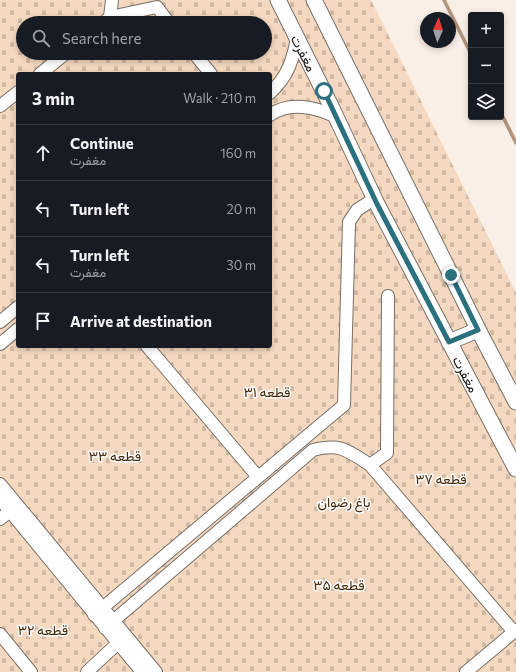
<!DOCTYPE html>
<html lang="en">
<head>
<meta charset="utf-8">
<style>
	:root { --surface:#171b24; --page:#242831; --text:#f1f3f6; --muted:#9ea1a6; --line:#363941 }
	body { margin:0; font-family:Commissioner,Vazirmatn,sans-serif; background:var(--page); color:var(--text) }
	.controls { position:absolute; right:12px; top:12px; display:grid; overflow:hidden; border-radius:4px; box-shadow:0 2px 6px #0003 }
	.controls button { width:36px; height:36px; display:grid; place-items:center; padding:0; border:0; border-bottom:1px solid var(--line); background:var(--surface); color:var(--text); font:20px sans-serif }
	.compass { position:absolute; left:420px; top:12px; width:36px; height:36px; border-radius:50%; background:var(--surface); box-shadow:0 2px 6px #0003; rotate:3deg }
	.stop { position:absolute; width:12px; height:12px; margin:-9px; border:3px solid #2b707f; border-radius:50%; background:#fff }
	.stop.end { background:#2b707f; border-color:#fff; box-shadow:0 1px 4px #0008 }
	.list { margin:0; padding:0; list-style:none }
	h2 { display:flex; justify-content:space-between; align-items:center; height:52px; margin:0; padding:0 16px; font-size:17px }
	h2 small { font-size:13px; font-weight:400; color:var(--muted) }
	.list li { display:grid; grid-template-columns:26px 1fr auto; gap:12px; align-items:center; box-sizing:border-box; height:56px; padding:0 16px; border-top:1px solid var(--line) }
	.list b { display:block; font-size:15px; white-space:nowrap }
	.list p { margin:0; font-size:13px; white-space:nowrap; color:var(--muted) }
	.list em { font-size:13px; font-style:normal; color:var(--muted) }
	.icon { flex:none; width:22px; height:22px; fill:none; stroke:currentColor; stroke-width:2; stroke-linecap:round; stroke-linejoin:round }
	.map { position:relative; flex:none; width:516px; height:672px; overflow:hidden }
	.search { position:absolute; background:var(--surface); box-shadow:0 2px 6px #0003; left:16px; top:16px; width:256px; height:44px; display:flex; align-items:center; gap:10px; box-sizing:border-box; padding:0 14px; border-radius:22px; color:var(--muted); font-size:15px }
	.panel { position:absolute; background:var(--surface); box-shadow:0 2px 6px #0003; left:16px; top:72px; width:256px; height:276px; border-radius:4px }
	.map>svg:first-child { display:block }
	.cemetery { fill:url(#cemetery-stones); fill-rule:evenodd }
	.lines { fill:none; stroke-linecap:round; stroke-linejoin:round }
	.stream { stroke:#b1947a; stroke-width:3.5 }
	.minor-casing { stroke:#797068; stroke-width:14 }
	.major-casing { stroke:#797068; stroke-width:17 }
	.minor { stroke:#fff; stroke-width:12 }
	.major { stroke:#fff; stroke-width:15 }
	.route { stroke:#2b707f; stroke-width:5 }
	.labels { text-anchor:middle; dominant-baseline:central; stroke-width:3; stroke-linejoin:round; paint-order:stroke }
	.street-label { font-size:14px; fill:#1e1a17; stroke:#fff }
	.park-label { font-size:14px; fill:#492a08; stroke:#fff }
</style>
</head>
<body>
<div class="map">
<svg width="516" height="672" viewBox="0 0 516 672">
	<defs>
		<pattern id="cemetery-stones" width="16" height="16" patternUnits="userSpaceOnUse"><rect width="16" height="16" fill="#f4d8bf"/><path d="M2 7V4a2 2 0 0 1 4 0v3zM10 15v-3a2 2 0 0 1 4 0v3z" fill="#d1b9a3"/></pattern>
	</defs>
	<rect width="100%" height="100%" fill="#faefe6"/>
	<path class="cemetery" d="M0,0H371L516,293V672H0ZM23,23H265V53H23ZM18,74H270V346H18Z"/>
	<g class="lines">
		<g class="stream">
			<path d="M444,0L471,54"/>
			<path d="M501,113L516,143"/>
		</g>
		<defs>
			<g id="minor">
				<path d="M110,17L112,0"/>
				<path d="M103,23L110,17L157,7L169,23"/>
				<path d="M194,53L211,74"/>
				<path d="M40,74L66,53"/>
				<path d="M270,93C288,76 292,62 297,39"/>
				<path d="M0,106L18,92"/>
				<path d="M270,115C290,101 316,107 336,117"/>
				<path d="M0,322L18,307"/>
				<path d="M0,344L18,329"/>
				<path d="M147,346L258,477"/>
				<path d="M370,465L387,453L388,296"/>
				<path d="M0,484L156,672"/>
				<path d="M0,499L142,672"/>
				<path d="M0,519L10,511"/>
				<path d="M94,615L344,405L349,222L357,210L374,199"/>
				<path d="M105,628L313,450C340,443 347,450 370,465L514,632"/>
				<path d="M0,634L31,672"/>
				<path d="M87,672L118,643"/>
				<path d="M466,672L516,630"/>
			</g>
			<g id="major">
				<path d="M278,0L330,104L377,204L516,469"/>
				<path d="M314,0L481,335L516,402"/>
				<path d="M449,342L478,330"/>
			</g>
		</defs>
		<use href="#minor" class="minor-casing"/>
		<use href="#major" class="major-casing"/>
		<use href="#minor" class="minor"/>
		<use href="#major" class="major"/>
	</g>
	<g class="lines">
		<path class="route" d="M324,91L377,204L449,342L478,330L451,275"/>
	</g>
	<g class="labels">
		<g class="street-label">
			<text transform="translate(304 53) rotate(63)">مغفرت</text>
			<text transform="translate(466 374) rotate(62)">مغفرت</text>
		</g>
		<g class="park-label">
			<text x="267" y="391">قطعه ۳۱</text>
			<text x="115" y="455">قطعه ۳۳</text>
			<text x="441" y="478">قطعه ۳۷</text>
			<text x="344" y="501">باغ رضوان</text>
			<text x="339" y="584">قطعه ۳۵</text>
			<text x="43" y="629">قطعه ۳۲</text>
		</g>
	</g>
</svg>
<div class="controls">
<button>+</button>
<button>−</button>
<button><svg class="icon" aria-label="layers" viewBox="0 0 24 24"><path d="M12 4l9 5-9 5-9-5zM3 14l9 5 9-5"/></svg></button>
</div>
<svg class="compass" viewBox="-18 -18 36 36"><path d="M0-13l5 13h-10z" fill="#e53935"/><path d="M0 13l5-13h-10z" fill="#9ea1a6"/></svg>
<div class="stop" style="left:324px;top:91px"></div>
<div class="stop end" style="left:451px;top:275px"></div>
<div class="search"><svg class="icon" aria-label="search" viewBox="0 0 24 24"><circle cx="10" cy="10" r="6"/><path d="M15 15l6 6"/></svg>Search here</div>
<section class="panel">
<h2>3 min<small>Walk · 210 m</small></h2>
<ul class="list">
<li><svg class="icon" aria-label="ahead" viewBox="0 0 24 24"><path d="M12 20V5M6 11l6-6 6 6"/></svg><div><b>Continue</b><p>مغفرت</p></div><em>160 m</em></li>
<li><svg class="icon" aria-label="left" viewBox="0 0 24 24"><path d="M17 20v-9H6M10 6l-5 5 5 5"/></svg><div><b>Turn left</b></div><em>20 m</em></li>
<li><svg class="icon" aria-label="left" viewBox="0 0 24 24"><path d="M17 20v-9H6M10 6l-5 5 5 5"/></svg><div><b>Turn left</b><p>مغفرت</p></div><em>30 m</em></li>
<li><svg class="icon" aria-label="arrive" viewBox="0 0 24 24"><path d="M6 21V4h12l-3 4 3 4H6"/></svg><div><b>Arrive at destination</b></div></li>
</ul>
</section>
</div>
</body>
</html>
